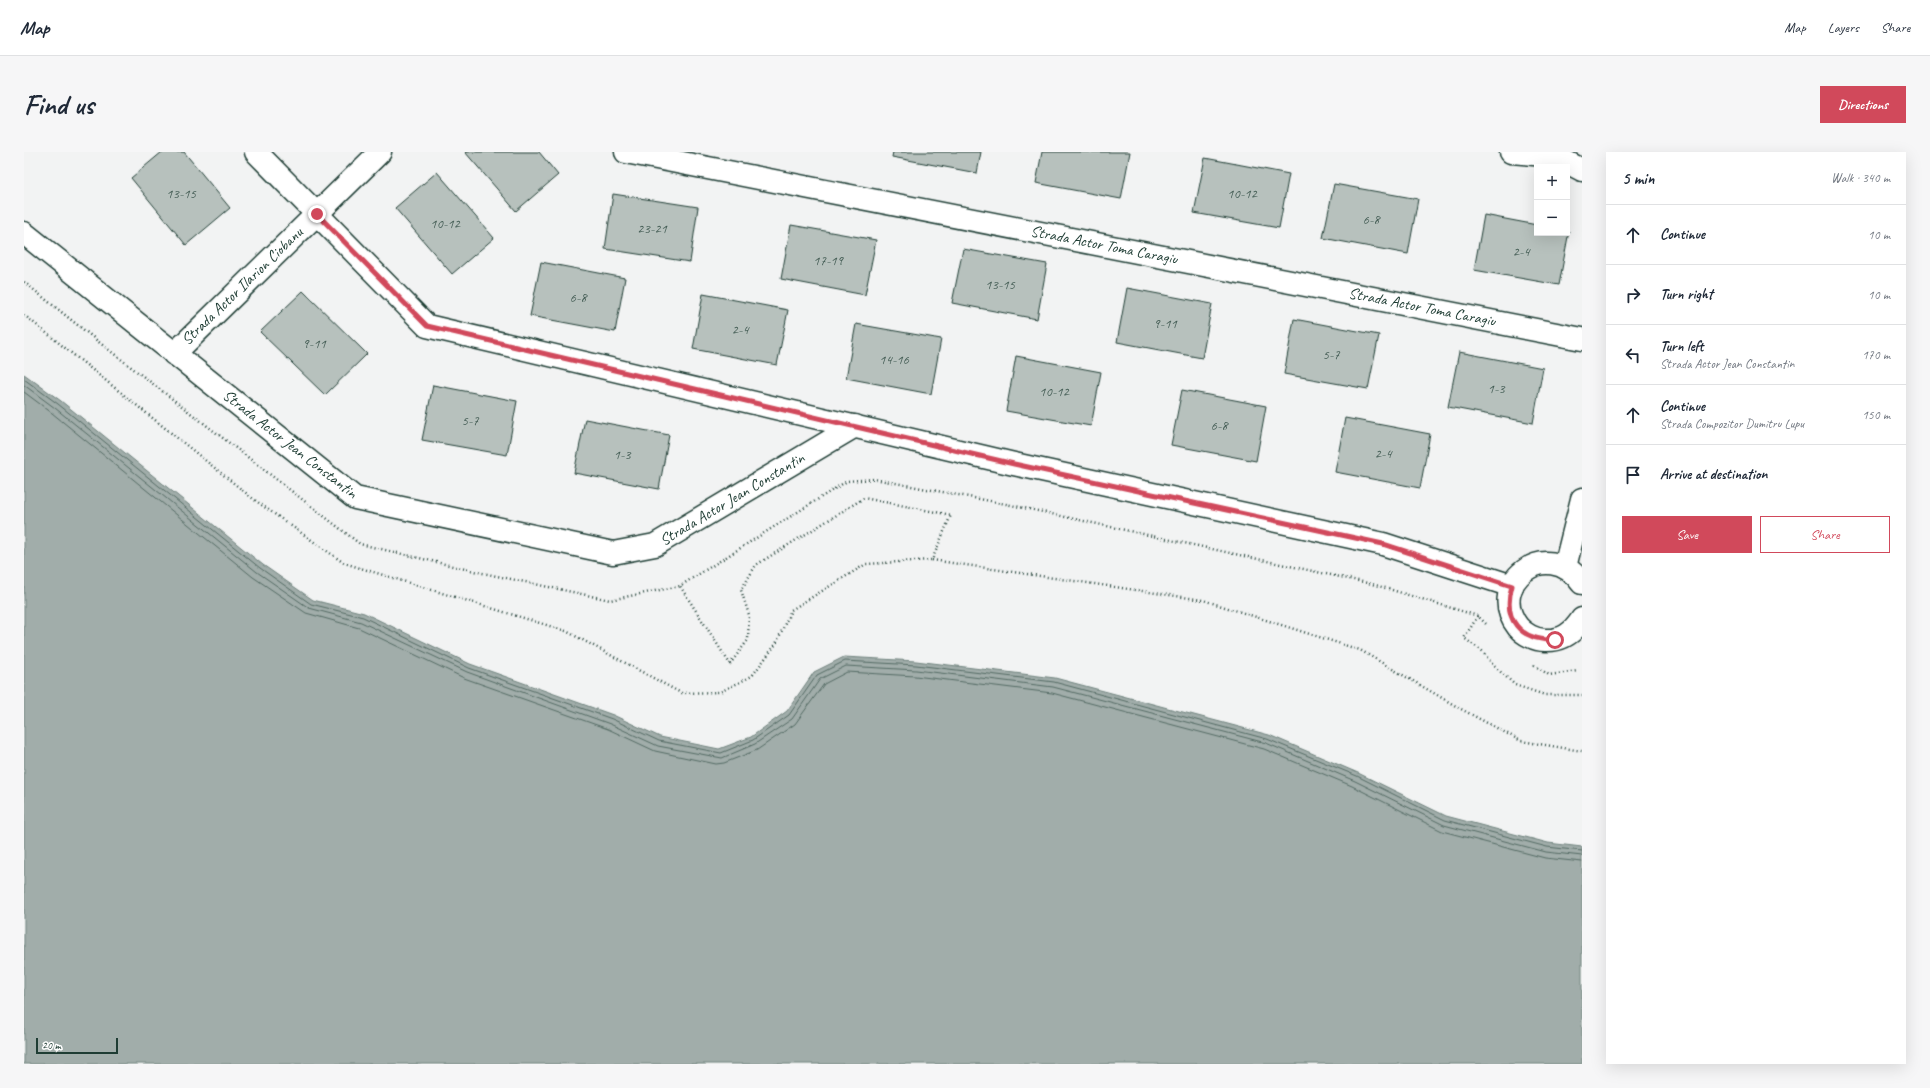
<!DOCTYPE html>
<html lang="en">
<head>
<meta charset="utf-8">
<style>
	:root { --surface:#fff; --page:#f6f6f7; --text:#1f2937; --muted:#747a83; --line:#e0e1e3; --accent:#d1495b }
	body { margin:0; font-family:Caveat,sans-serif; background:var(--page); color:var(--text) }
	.controls { position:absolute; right:12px; top:12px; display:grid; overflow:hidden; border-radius:0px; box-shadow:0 4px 16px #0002 }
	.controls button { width:36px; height:36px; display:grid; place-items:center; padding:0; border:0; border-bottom:1px solid var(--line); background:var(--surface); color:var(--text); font:20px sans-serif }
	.scale { position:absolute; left:12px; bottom:10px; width:82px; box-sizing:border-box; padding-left:4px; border:2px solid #1f3d34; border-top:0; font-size:11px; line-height:14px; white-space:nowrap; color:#1f3d34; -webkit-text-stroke:3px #fff; paint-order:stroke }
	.stop { position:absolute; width:12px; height:12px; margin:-9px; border:3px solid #d1495b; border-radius:50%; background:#fff }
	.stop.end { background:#d1495b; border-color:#fff; box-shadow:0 1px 4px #0008 }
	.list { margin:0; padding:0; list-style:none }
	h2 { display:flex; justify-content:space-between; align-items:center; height:52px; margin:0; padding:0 16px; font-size:17px }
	h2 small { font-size:13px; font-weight:400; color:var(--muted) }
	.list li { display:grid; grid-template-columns:26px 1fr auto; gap:12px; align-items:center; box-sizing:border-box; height:60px; padding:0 16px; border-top:1px solid var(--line) }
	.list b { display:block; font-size:15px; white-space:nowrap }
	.list p { margin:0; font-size:13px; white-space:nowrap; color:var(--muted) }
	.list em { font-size:13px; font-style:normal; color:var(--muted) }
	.actions { display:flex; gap:8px; padding:12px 16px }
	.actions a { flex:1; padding:9px 0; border:1px solid var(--accent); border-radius:0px; text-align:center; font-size:14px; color:var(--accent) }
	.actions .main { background:var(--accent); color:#fff }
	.icon { flex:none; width:22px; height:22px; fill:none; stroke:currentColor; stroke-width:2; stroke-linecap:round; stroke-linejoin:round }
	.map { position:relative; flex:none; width:1558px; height:912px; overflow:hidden; border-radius:0px }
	header { display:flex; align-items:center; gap:24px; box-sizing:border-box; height:56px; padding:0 20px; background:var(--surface); border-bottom:1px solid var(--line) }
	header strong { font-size:19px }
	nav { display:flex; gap:22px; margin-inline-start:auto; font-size:14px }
	.intro { display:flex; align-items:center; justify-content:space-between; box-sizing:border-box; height:96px; padding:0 24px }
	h1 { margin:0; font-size:28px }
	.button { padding:10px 18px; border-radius:0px; background:var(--accent); color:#fff; font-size:14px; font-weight:700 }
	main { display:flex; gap:24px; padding:0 24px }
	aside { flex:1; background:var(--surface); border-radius:0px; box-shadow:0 4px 16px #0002 }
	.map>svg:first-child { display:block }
	.water { fill:#a1adaa; stroke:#6d807b }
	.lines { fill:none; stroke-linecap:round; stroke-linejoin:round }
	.shore { stroke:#536a63; stroke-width:1 }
	.building { fill:#b7c1bd; stroke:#1f3d34 }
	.minor-casing { stroke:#1f3d34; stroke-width:25 }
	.path { stroke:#1f3d34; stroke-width:2.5; stroke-dasharray:1 3; stroke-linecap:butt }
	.minor { stroke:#fff; stroke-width:22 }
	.route { stroke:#d1495b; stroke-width:5 }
	.labels { text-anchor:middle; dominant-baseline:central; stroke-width:3; stroke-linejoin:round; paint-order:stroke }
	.number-label { font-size:14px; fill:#455e56 }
	.street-label { font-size:16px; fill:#1f3d34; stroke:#fff }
</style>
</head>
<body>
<header>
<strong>Map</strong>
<nav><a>Map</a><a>Layers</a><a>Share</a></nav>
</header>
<div class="intro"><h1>Find us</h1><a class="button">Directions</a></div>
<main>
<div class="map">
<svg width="1558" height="912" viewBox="0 0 1558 912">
	<rect width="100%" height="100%" fill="#f2f3f3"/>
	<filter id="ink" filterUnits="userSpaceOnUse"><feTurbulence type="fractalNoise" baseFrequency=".025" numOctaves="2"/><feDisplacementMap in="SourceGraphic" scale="8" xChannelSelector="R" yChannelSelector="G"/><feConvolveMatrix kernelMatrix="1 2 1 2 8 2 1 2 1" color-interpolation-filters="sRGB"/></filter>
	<g filter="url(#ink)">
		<path class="water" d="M0,222L37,249L239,413L289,448L340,461L446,512L589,563L636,585L695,597L727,585L763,559L790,520L820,505L892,509L1031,526L1245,583L1334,621L1422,664L1524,691L1558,695V912H0Z"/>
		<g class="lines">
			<g class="shore">
				<path d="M0,227L34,252L236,416L287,452L339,465L445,516L588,567L635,589L697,601L729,588L765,563L793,523L821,509L892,513L1030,530L1243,587L1333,624L1421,668L1523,695L1558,699"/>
				<path d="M0,233L31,256L233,420L285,456L337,470L443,520L586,572L634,594L698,606L731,592L768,567L796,527L822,514L892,518L1029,535L1242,591L1331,629L1420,673L1522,700L1558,704"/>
				<path d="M0,240L28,261L229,425L282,461L335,476L440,526L584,577L631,599L692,612L700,611L733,598L771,572L800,532L823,520L891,524L1028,541L1240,597L1328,634L1418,679L1521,706L1558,710"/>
			</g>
		</g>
		<g class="building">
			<path d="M138,0H160L206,56L162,93L107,26Z"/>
			<path d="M441,0H515L534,23L492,59Z"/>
			<path d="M869,0H957L953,21L868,5Z"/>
			<path d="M1018,0H1106L1097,47L1012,31Z"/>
			<path d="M1181,6L1265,22L1255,76L1170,61Z"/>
			<path d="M413,20L470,86L428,122L371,56Z"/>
			<path d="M1310,32L1394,47L1384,102L1299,86Z"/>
			<path d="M589,42L674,55L666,110L581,97Z"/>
			<path d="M1460,63L1513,73V81H1543V79H1545L1535,133L1450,118Z"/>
			<path d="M767,73L852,88L841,143L757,127Z"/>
			<path d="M939,97L1023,112L1013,167L928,151Z"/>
			<path d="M517,110L601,126L591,180L506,164Z"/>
			<path d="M1103,136L1188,152L1178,206L1093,190Z"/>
			<path d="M279,139L343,202L301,243L236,180Z"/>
			<path d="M679,142L764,158L753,213L669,197Z"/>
			<path d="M1270,167L1355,183L1344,237L1260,222Z"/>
			<path d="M832,172L917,187L907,242L822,226Z"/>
			<path d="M1435,200L1519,216L1509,271L1424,255Z"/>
			<path d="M992,204L1077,220L1067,274L982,259Z"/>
			<path d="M409,233L493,249L483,303L398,288Z"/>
			<path d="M1158,238L1242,254L1232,309L1147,293Z"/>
			<path d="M1321,266L1406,282L1396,336L1311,320Z"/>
			<path d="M561,267L645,283L635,337L550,321Z"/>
		</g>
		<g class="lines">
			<defs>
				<g id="minor">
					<path d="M232,0L403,174L990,312L1359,392L1488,434"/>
					<path d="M602,0L1558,187"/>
					<path d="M1487,0L1531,4L1558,18"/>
					<path d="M0,81L331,346L589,401L631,393L831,274"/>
					<path d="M150,202L356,0"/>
					<path d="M1541,415L1558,347"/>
					<path d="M1558,431C1522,382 1461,433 1494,475C1500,482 1511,488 1521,488C1538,489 1549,481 1558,467"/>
				</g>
			</defs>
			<use href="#minor" class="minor-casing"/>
			<g class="path">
				<path d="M0,130L76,191L336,392L454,420L586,448L656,434L823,329L850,327L982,352L1348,432L1454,464L1464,474"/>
				<path d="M0,163L232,349L320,411L542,479L657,541L696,540L728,524L752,492L767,458L842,412L908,408L927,363L840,346L732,413L717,438L725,463L724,488L706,512L656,434"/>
				<path d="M908,408L1179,448L1336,498L1437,557L1497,589L1558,599"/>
				<path d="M1454,464L1440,486L1458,499L1470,514L1491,533L1521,543H1558"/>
				<path d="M1510,513L1525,523L1554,519"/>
			</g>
			<use href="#minor" class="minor"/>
		</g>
	</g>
	<g class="lines" filter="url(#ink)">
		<path class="route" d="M293,62L403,174L990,312L1359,392L1488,434C1478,467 1496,489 1531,488"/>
	</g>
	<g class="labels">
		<g class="number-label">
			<text x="157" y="41">13-15</text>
			<text x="1218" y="41">10-12</text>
			<text x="1347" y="67">6-8</text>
			<text x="421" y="71">10-12</text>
			<text x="628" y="76">23-21</text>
			<text x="1497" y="99">2-4</text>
			<text x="804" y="108">17-19</text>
			<text x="976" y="132">13-15</text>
			<text x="554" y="145">6-8</text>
			<text x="1141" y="171">9-11</text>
			<text x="716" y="177">2-4</text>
			<text x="290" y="191">9-11</text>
			<text x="1307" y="202">5-7</text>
			<text x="870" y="207">14-16</text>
			<text x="1472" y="236">1-3</text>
			<text x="1030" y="239">10-12</text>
			<text x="446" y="268">5-7</text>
			<text x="1195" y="273">6-8</text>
			<text x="1359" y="301">2-4</text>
			<text x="598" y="302">1-3</text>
		</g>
		<g class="street-label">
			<text transform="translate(1080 93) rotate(11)">Strada Actor Toma Caragiu</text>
			<text transform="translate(218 134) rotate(-44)">Strada Actor Ilarion Ciobanu</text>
			<text transform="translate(1398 155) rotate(11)">Strada Actor Toma Caragiu</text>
			<text transform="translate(266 292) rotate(38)">Strada Actor Jean Constantin</text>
			<text transform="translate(708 347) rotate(-31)">Strada Actor Jean Constantin</text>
		</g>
	</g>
</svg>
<div class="controls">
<button>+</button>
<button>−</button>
</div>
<div class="scale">20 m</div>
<div class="stop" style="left:1531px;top:488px"></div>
<div class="stop end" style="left:293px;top:62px"></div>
</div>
<aside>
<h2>5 min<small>Walk · 340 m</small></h2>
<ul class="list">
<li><svg class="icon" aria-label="ahead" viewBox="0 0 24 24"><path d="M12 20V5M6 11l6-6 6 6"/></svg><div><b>Continue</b></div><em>10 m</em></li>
<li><svg class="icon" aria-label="right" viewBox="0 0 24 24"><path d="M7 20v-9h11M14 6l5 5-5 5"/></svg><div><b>Turn right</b></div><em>10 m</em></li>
<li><svg class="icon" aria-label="left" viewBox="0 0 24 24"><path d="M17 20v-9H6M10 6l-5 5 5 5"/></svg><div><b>Turn left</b><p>Strada Actor Jean Constantin</p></div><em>170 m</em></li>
<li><svg class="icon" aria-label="ahead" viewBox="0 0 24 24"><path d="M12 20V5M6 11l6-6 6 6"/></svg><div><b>Continue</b><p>Strada Compozitor Dumitru Lupu</p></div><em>150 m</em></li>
<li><svg class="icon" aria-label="arrive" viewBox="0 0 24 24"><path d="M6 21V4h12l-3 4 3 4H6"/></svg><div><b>Arrive at destination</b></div></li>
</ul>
<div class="actions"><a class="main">Save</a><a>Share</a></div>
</aside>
</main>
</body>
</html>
